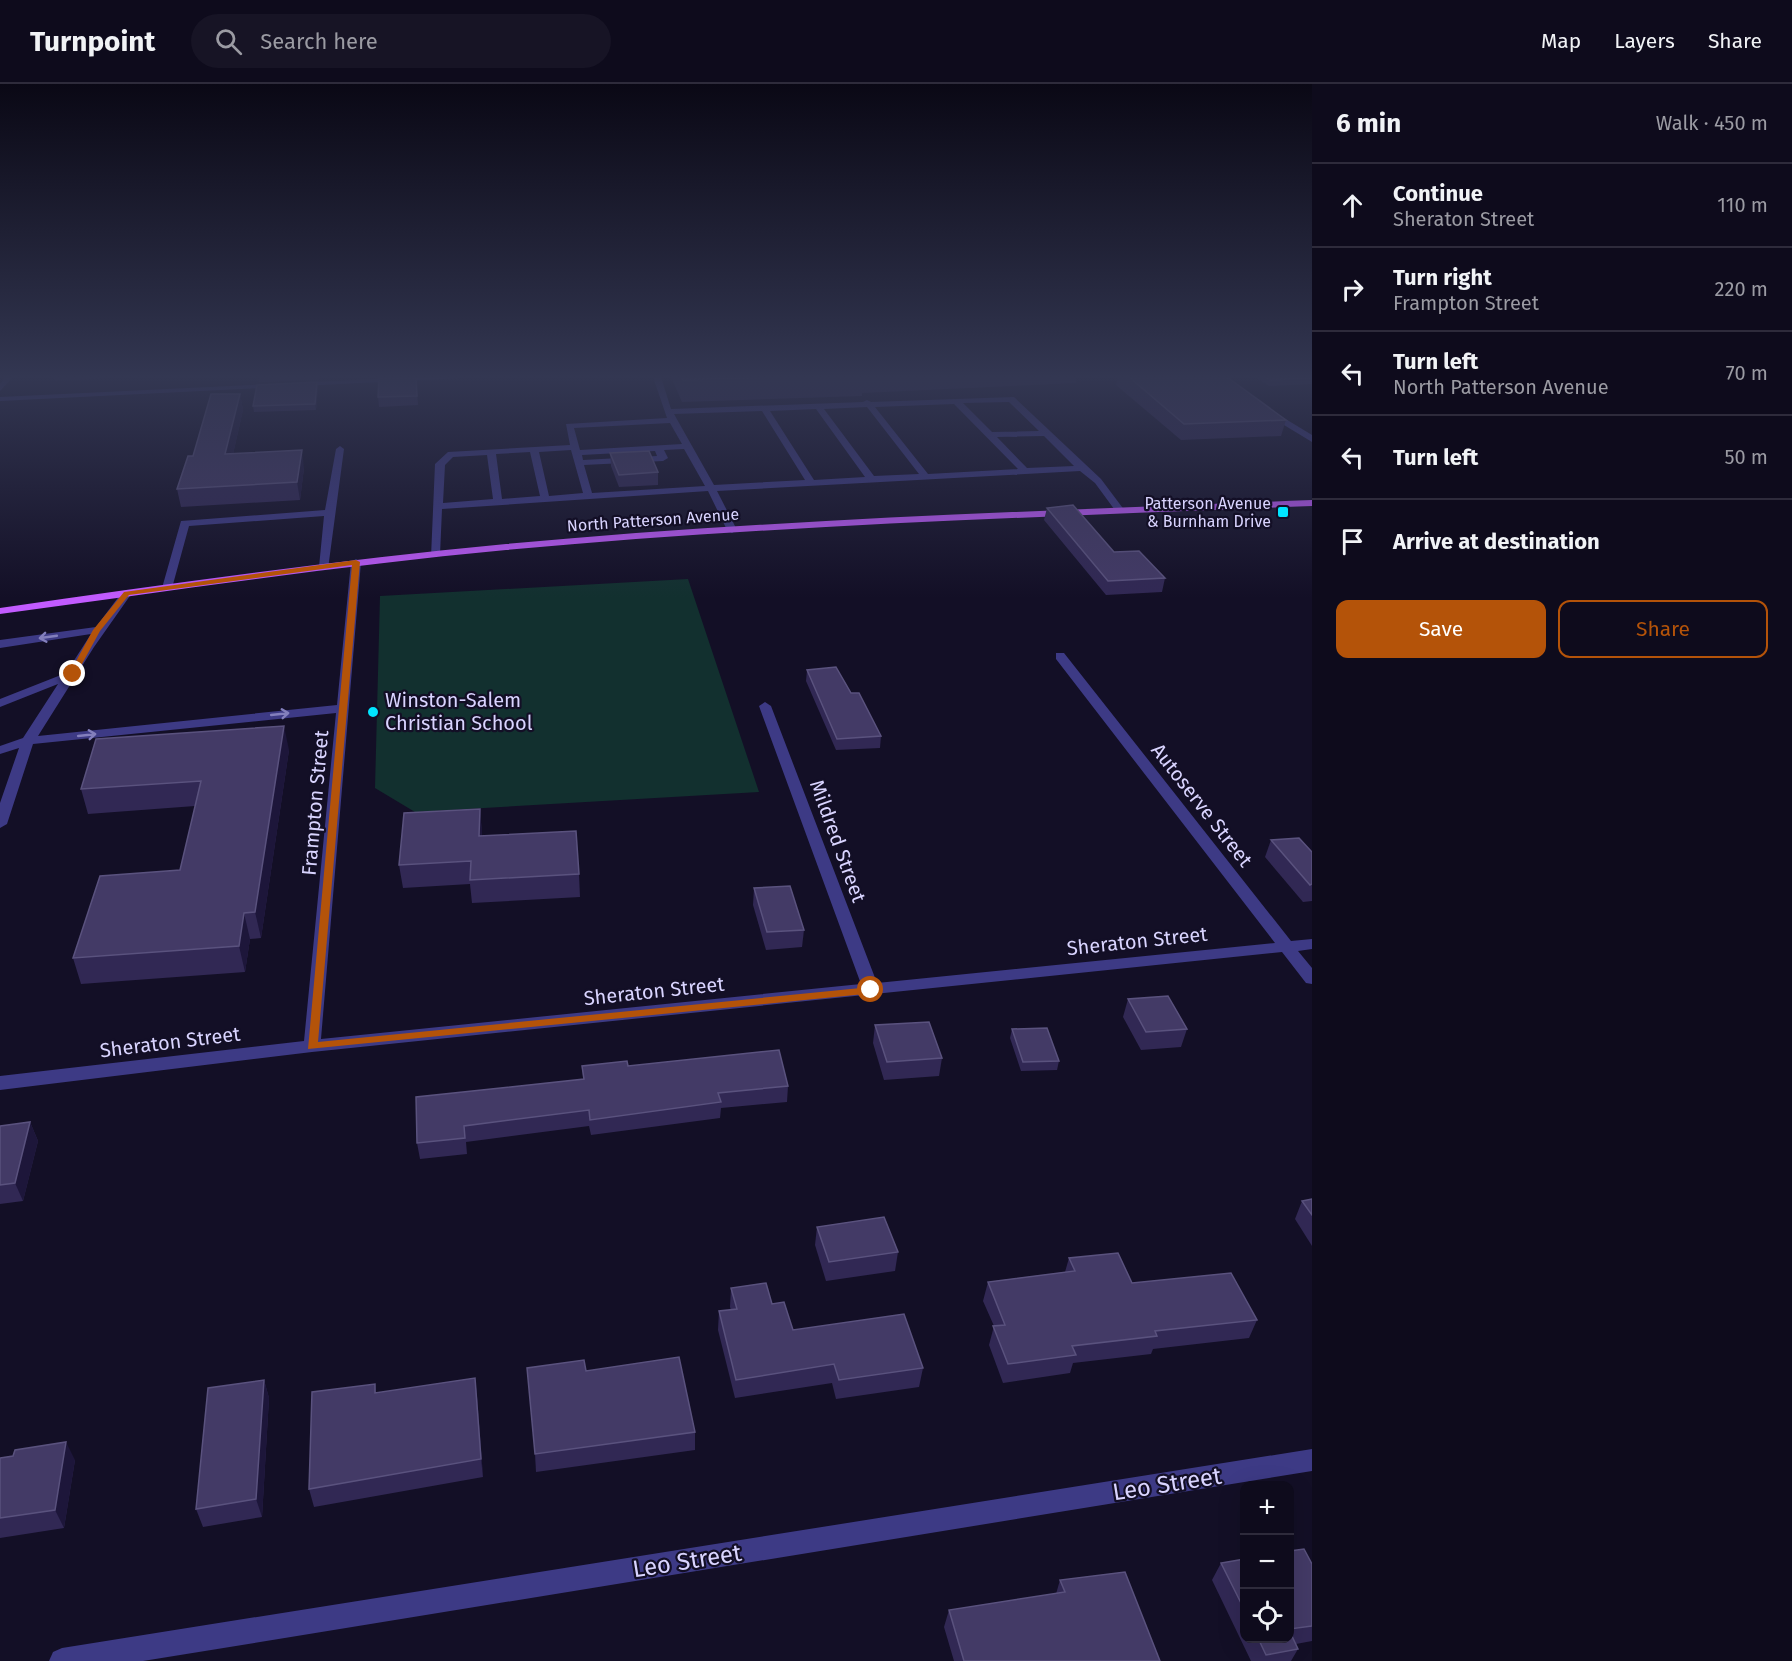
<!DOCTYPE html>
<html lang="en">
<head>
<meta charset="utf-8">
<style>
	:root { --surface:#0e0b1c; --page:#171425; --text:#f1f3f6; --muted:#9b9ba3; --line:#2e2b3b; --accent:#b45309 }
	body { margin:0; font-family:"Fira Sans",sans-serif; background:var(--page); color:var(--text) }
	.controls { position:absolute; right:18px; bottom:18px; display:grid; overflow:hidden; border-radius:12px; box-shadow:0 6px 24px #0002 }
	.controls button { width:54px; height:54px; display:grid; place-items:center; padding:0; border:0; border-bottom:2px solid var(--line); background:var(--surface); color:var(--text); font:30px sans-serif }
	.stop { position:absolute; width:18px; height:18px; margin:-14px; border:4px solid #b45309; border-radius:50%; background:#fff }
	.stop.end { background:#b45309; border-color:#fff; box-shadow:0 2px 6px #0008 }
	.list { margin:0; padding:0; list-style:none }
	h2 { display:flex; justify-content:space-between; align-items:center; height:78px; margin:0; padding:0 24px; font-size:26px }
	h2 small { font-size:20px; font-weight:400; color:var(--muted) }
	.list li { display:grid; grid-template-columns:39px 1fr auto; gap:18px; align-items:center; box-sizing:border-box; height:84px; padding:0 24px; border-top:2px solid var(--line) }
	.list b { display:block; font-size:22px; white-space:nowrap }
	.list p { margin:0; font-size:20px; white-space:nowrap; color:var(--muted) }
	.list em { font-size:20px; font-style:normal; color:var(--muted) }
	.actions { display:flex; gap:12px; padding:18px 24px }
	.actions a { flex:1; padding:14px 0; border:2px solid var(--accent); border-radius:12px; text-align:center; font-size:21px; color:var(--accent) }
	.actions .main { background:var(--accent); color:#fff }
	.icon { flex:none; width:33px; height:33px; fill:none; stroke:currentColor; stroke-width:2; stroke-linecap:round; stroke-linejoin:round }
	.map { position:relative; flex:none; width:1312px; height:1577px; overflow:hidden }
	header { display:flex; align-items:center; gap:36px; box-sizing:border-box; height:84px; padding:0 30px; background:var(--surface); border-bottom:2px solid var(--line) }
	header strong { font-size:28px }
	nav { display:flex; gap:33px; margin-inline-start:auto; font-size:21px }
	.search { width:420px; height:54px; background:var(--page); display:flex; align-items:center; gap:15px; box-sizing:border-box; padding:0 21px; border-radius:33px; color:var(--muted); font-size:22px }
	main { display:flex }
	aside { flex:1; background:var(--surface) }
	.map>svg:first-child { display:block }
	.green { fill:#12302f }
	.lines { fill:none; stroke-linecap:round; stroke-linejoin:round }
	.minor { fill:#3d3a85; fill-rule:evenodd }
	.major { fill:#c25bff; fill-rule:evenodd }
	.wall { fill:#312854 }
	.shaded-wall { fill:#1d163a }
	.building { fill:#433a66; stroke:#5a527e; stroke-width:1.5 }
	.oneway { stroke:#837fbc }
	.route { fill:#b45309 }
	.poi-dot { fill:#00e5ff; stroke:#130f26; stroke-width:2 }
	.labels { text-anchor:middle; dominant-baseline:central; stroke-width:4.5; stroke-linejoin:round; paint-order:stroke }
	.far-poi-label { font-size:16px; fill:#d9d4ff; stroke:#130f26; text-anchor:end }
	.far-street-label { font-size:16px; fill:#d9d4ff; stroke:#130f26 }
	.poi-label { font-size:20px; fill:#d9d4ff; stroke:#130f26; text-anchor:start }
	.street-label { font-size:20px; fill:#d9d4ff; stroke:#130f26 }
	.near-street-label { font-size:24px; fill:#d9d4ff; stroke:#130f26 }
</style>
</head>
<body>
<header>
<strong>Turnpoint</strong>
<div class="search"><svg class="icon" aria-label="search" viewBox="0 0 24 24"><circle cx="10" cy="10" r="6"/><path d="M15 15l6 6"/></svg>Search here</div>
<nav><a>Map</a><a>Layers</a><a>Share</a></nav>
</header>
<main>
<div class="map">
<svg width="1312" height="1577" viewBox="0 0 1312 1577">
	<rect width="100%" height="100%" fill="#130f26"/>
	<path class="green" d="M688,495L759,708L415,728L375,704L380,512Z"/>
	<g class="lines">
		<g class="minor">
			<path d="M5,293H13L0,307V300Z"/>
			<path d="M418,293H481L0,317V313Z"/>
			<path d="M653,293H661L671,325L863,318L867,316L871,318L1014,313L1101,395L1125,427L1117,429L1095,399L1080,387L717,407L737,446L732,449L727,446L708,407L442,425L440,471L431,473L435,380L448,368L570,361L566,340L667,334ZM1009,318L1039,347L992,348L963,319ZM954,320L1018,385L928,390L875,323ZM867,323L919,390L874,392L824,325ZM816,325L865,393L814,396L770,327ZM762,327L805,396L714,401L674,330ZM670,339L682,360L580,366L574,344ZM1044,352L1074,382L1027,384L997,353ZM684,365L705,402L592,409L584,381L663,377L668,374L664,366ZM571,366L583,409L549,412L539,368ZM655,367L657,372L583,376L582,371ZM530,368L540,412L502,415L496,370ZM487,371L493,415L443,419L445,381L453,373Z"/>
			<path d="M1269,325L1312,351V358L1266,330V326Z"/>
			<path d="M340,362L344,365L328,485L319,483L324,432L189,442L172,504L163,506L162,504L181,437L325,426L336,365Z"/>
			<path d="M356,475L361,478L321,955L861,900L759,622L765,618L771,622L877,899L1275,859L1056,575V569H1064L1291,857L1312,855V865L1298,867L1312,884V900L1306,899L1282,868L312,968L0,1006V992L304,957L336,629L33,660L7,740L0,744V719L19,664L0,670V662L23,654L58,600L0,623V615L66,589L91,550L0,564V556L96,543L123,507L127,506L132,509L94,563L38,652L337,621L351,478Z"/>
			<path d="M1312,1365V1387L143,1577H49L53,1568L62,1564Z"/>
		</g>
		<path class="major" d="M1312,416V422C1043,433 774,441 506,466C336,482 168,507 0,530V524C168,500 337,476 506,460C774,435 1043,427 1312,416Z"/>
	</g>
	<g class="wall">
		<path d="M54,293H127L55,297Z"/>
		<path d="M258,293H319V296L259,298Z"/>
		<path d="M416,293L418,321L379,323L378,313Z"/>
		<path d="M671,293H1077L1076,299L862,309V312L682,318Z"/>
		<path d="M1118,293H1227L1286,336L1281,352L1181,356L1116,301Z"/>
		<path d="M1255,293H1312V300L1269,302Z"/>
		<path d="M317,298L318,303L316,326L254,328L253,322Z"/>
		<path d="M240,310L243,326L233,370L304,384L300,416L181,423L177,405L193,372Z"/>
		<path d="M610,369L658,388V401L619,403L611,382Z"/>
		<path d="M1047,424L1114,468L1165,494L1162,508L1106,511L1044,436Z"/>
		<path d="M807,586L851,609L881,652L880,664L836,666L806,597Z"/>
		<path d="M289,666L261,854L250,855L245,888L81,900L73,874L180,786L195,722L88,730L81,705Z"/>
		<path d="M480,725L482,752L579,790L580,813L472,819L470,800L403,804L399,781Z"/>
		<path d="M1271,756L1312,768V817L1303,818L1265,773Z"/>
		<path d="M754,804L804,846L802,863L766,866L753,821Z"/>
		<path d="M1128,915L1187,945L1181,963L1141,966L1123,933Z"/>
		<path d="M875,941L942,974L939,992L884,996L873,959Z"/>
		<path d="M1012,945L1059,977L1057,986L1021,987L1010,954Z"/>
		<path d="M582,982H628L788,1002L787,1018L721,1024L720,1034L591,1051L589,1042L466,1058L467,1070L420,1075L417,1059L583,995Z"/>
		<path d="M30,1038L38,1057L23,1117L0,1120V1042Z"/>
		<path d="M1312,1115V1162L1295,1135L1302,1117Z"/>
		<path d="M817,1143L898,1168L895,1187L826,1197L815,1161Z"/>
		<path d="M1069,1174L1132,1199L1257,1236L1249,1254L1153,1265L1151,1270L1073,1279L1070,1289L1003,1299L989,1261L994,1242L983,1217L988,1198L1065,1188Z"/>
		<path d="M731,1204L772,1220L793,1246L923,1284L919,1303L836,1315L832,1299L735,1314L718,1246L719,1227L731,1226L730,1223Z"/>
		<path d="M586,1287L695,1348V1366L536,1388L535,1370Z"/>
		<path d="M475,1294L477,1312L483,1393L314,1423L309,1405L375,1300L376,1309Z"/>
		<path d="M264,1296L269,1314L262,1433L203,1443L196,1425Z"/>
		<path d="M0,1374L75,1376L64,1444L0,1454Z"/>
		<path d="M1290,1467L1312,1480V1557L1296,1560L1298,1565L1291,1577H1251L1212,1496L1221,1479L1245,1475V1554H1290Z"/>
		<path d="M1060,1496L1160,1577H954L944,1543L949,1526L1056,1510Z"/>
	</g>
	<g class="shaded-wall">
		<path d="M317,298L318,303L316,326L315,320Z"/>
		<path d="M240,310L243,326L229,388L225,370Z"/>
		<path d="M302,366L304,384L300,416L297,398Z"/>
		<path d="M284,642L289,666L261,854L255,828Z"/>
		<path d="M480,725L482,747L481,775L479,752Z"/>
		<path d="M244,829L250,855L245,888L239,862Z"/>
		<path d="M30,1038L38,1057L23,1117L15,1099Z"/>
		<path d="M475,1294L477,1312L483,1393L481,1375Z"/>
		<path d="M264,1296L269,1314L262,1433L256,1415Z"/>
		<path d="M66,1358L75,1376L64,1444L55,1426Z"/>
	</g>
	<g class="building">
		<path d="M379,293H416L417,312L378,313Z"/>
		<path d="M681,293H769L683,296Z"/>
		<path d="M1129,293H1227L1286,336L1184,340Z"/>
		<path d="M1266,293H1312V294L1270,296Z"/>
		<path d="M317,298L315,320L253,322L257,301Z"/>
		<path d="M211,310H240L225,370L302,366L297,398L177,405L188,372H193Z"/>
		<path d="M649,367L658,388L619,391L610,369Z"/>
		<path d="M1073,421L1114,468L1139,467L1165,494L1108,497L1047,424Z"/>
		<path d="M836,583L851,609H859L881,652L837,655L807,586Z"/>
		<path d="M284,642L255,828L244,829L239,862L73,874L100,792L180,786L201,697L81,705L96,655Z"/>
		<path d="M480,725L479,752L576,747L579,790L470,796L471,777L399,781L404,729Z"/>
		<path d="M1299,754L1312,768V800L1310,801L1271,756Z"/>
		<path d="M790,802L804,846L767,848L754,804Z"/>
		<path d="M1168,912L1187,945L1146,948L1128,915Z"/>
		<path d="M929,938L942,974L887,978L875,941Z"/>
		<path d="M1047,944L1059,977L1023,978L1012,945Z"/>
		<path d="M779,966L788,1002L718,1009L721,1018L590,1036L589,1026L464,1042L465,1054L417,1059L416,1013L584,995L582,982L627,977L628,982Z"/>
		<path d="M30,1038L15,1099L0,1101V1042Z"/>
		<path d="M1312,1115V1131L1302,1117Z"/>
		<path d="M884,1133L898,1168L829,1178L817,1143Z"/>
		<path d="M1118,1169L1132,1199L1231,1189L1257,1236L1155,1247L1157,1252L1072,1262L1076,1271L1008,1280L993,1242L1005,1241L988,1198L1075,1187L1069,1174Z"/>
		<path d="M766,1199L772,1220L784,1218L793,1246L904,1230L923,1284L839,1296L834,1280L736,1296L719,1227L737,1225L731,1204Z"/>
		<path d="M679,1273L695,1348L535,1370L527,1284L584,1276L586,1287Z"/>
		<path d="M475,1294L481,1375L309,1405L312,1308L375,1300V1309Z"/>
		<path d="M264,1296L256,1415L196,1425L208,1304Z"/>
		<path d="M66,1358L55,1426L0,1434V1374L13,1372L15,1366Z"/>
		<path d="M1304,1465L1312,1480V1542L1290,1545V1467Z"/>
		<path d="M1245,1475V1527L1221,1479Z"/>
		<path d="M1125,1488L1160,1577H964L949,1526L1065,1508L1060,1496Z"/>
		<path d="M1290,1548L1298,1565L1266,1571L1258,1554H1290Z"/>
	</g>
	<defs><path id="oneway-shaft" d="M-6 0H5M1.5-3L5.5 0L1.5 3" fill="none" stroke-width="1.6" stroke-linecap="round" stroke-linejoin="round" transform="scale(1.5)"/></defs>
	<g class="oneway">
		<use href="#oneway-shaft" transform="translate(48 553) rotate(172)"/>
		<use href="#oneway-shaft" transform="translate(280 630) rotate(-6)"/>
		<use href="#oneway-shaft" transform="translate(87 651) rotate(-6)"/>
	</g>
	<linearGradient id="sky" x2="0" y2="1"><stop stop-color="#0a0815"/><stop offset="0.57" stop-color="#333752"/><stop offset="1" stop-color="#333752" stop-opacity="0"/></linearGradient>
	<rect width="1312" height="514" fill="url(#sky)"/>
	<path class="route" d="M356,476L360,478L318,958L871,903L875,904V909L308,965L352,481L129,511L100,547L76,591L69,590L93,546L124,508Z"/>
	<g class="poi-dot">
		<rect x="1277" y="422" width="12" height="12" rx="3"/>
		<circle cx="373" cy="628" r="6"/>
	</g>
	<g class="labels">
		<g class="far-poi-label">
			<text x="1271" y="419">Patterson Avenue<tspan x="1271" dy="18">&amp; Burnham Drive</tspan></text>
		</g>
		<g class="far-street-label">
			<text transform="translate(653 436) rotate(-4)">North Patterson Avenue</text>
		</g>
		<g class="poi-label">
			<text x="385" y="616">Winston-Salem<tspan x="385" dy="23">Christian School</tspan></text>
		</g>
		<g class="street-label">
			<text transform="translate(315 719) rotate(-85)">Frampton Street</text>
			<text transform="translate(1202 721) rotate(52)">Autoserve Street</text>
			<text transform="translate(838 757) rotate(70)">Mildred Street</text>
			<text transform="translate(1137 857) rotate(-6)">Sheraton Street</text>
			<text transform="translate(654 907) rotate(-6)">Sheraton Street</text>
			<text transform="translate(170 958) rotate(-7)">Sheraton Street</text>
		</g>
		<g class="near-street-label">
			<text transform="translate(1167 1400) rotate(-9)">Leo Street</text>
			<text transform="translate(687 1477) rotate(-9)">Leo Street</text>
		</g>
	</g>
</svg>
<div class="controls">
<button>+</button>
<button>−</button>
<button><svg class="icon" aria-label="locate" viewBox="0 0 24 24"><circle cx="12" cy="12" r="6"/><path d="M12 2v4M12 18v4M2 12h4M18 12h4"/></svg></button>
</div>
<div class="stop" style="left:871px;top:906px"></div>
<div class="stop end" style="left:73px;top:590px"></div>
</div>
<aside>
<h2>6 min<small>Walk · 450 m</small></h2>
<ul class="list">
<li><svg class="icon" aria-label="ahead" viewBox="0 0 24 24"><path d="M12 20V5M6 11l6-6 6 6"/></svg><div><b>Continue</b><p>Sheraton Street</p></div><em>110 m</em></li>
<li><svg class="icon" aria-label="right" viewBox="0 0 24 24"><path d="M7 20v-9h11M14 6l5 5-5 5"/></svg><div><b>Turn right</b><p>Frampton Street</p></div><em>220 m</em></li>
<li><svg class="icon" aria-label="left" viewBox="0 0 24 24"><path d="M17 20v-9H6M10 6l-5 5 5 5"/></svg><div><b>Turn left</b><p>North Patterson Avenue</p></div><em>70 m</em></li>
<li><svg class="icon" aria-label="left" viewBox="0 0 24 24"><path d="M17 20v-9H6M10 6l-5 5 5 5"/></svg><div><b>Turn left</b></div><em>50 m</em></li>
<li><svg class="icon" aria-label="arrive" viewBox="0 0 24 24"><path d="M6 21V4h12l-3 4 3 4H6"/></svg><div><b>Arrive at destination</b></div></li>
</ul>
<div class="actions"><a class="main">Save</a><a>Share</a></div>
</aside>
</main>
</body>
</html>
